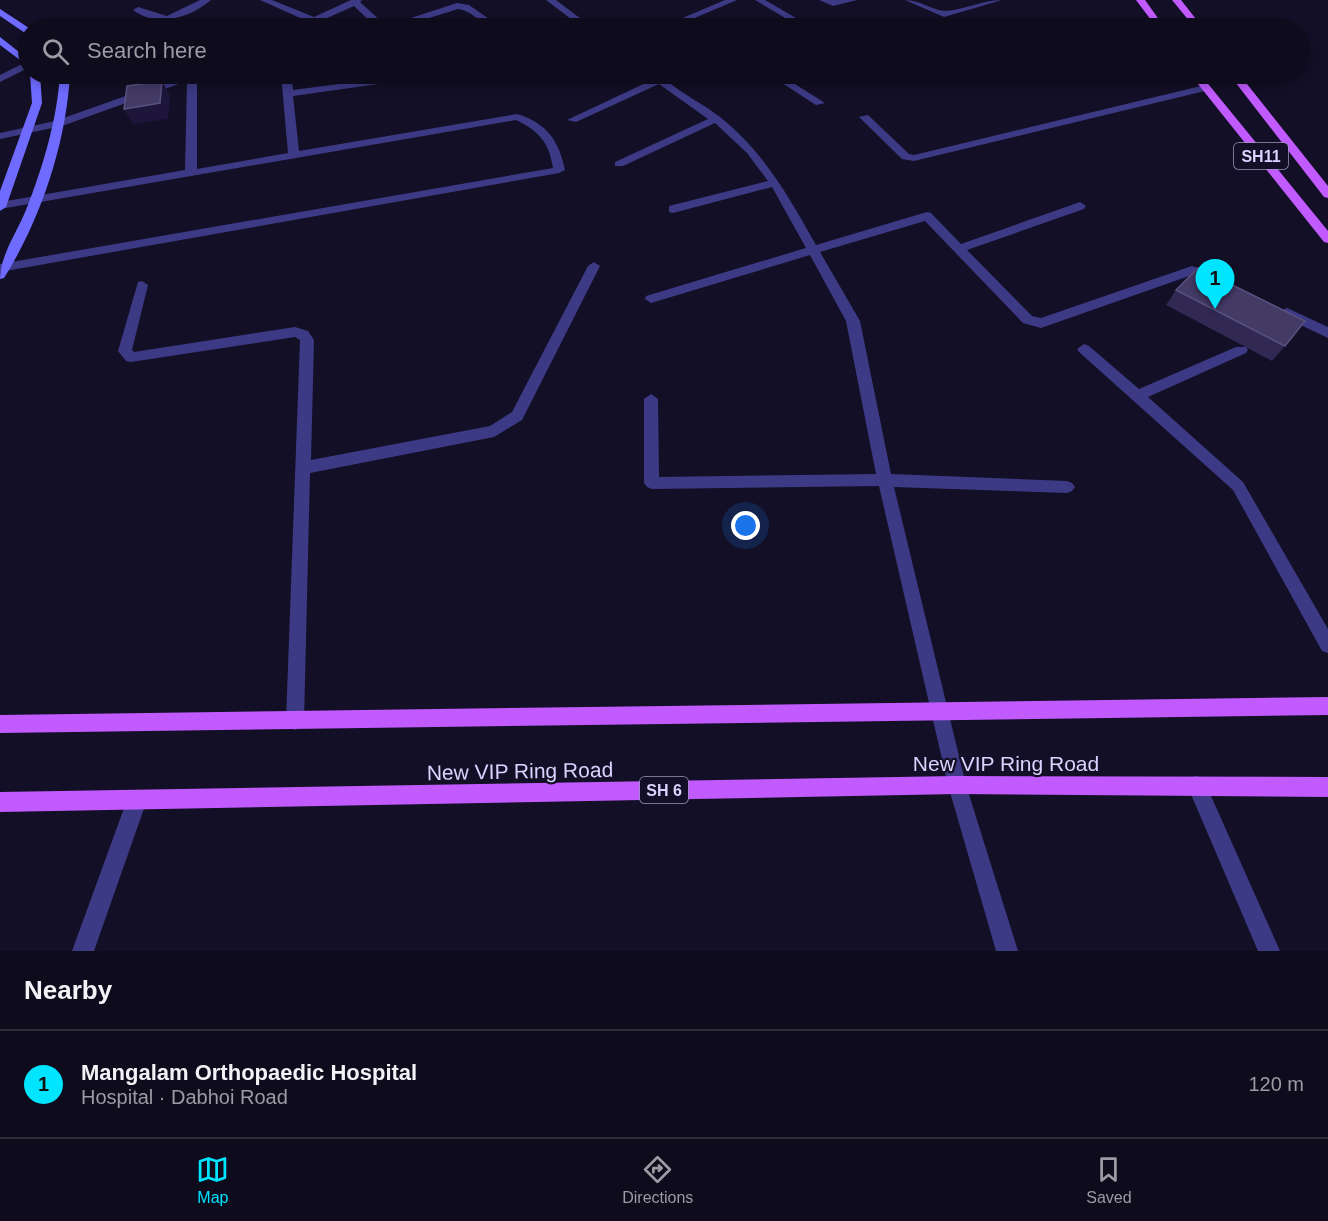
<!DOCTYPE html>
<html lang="en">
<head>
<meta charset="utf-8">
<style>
	:root { --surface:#0e0b1c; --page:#1c1929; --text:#f1f3f6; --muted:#9b9ba3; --line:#2e2b3b; --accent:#00e5ff }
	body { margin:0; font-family:Arial,sans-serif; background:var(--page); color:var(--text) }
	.you { position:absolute; left:746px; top:526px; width:21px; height:21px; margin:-15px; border:4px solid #fff; border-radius:50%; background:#1a73e8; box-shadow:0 0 0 9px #1a73e833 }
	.badge { display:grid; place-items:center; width:39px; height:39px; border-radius:50%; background:var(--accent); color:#111; font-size:20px; font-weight:700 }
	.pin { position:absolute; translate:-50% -50px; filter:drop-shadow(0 2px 3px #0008) }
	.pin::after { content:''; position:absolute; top:32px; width:21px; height:18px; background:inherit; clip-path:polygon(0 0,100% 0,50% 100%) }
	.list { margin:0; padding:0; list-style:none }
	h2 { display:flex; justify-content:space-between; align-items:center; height:78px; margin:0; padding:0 24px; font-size:26px }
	h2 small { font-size:20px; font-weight:400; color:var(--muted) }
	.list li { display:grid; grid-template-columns:39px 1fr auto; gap:18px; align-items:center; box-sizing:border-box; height:108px; padding:0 24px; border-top:2px solid var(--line) }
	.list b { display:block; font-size:22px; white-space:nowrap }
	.list p { margin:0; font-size:20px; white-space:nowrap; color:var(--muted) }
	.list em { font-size:20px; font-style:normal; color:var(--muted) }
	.icon { flex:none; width:33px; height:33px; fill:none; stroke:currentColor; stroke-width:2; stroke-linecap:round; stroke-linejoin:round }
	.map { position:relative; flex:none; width:1328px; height:951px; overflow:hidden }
	.search { position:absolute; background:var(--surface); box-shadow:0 3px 9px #0003; left:18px; right:18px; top:18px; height:66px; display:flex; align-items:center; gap:15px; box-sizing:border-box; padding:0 21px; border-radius:33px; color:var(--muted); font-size:22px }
	.sheet { height:186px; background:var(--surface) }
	nav { display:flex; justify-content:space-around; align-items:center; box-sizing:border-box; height:84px; border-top:2px solid var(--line); background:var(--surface); font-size:16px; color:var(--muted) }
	nav a { display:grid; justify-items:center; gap:3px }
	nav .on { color:var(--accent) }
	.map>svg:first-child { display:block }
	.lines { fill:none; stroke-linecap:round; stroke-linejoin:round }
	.lane { fill:#3d3a85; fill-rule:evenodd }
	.street { fill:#3d3a85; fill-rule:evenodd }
	.secondary { fill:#6f6bff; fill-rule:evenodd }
	.primary { fill:#c25bff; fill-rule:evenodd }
	.wall { fill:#312854 }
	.shaded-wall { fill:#1d163a }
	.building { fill:#433a66; stroke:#5a527e; stroke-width:1.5 }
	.labels { text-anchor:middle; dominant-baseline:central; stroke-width:4.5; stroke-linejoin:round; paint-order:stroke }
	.shield { fill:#130f26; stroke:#9e99be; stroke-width:1.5 }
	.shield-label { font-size:16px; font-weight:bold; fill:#d9d4ff }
	.near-street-label { font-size:21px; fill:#d9d4ff; stroke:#130f26 }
</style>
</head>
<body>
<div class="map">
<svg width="1328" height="951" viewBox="0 0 1328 951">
	<rect width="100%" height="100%" fill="#130f26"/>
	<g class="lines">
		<g class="lane">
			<path d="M819,0H857L833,6Z"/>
			<path d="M905,0C920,0 933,11 946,11C964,10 982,0 1002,0L944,17Z"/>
			<path d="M1157,20L1162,23L1160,25L1147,28H1133Z"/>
			<path d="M957,776L964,778L966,785L1018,951H996L948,785L950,778Z"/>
		</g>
		<g class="street">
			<path d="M200,0H211C190,18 157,28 133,10L138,7L167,16Z"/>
			<path d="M260,0H272L314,17L351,0H362L360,2L386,26L457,3L469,5L502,28C484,30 475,11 458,9L397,28H377L354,6L305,28H295L307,21Z"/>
			<path d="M546,0H556L593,28H583Z"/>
			<path d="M725,0H737L671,28H659Z"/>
			<path d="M755,0H765L813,28H802Z"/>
			<path d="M28,61V68L0,82V75Z"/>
			<path d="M188,74H202L197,77V169L288,153L281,74H291L293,90L416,74L419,76L414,79L293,96L299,151L517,114C547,123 559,141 565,170L559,173L0,272V264L553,168C549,142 539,131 516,120L0,209L1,202L185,170L187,81L62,126L0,139V133L55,121Z"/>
			<path d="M645,74H656L664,78C680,93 702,103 720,117C764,152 789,197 816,245L927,212L931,213L961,244L1080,202L1086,206L1084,209L967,250L1032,316L1041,318L1192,266L1218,275L1220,278L1214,282L1192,275L1041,328L1023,323L925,221L820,252L860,321L891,474L1067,481L1072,483L1075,487L1072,491L1067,493L894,487L966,785L964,792L957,794L950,792L948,785L879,486L652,489L647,487L644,483V399L651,394L658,399L659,477L876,474L846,321L810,255L651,303L645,299L646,296L806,248L772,187L673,213L669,212V206L768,181L747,153L715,123L623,166H615V162L708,119L659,84L576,122L567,120L652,80Z"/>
			<path d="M768,74H779L825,103L816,105Z"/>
			<path d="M1205,85L1209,86V90L914,161L902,159L859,117L868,115L909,154L914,155Z"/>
			<path d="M594,262L600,266L522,420L494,437L310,473L304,721L301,727L295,730L289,727L286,721L300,340L295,337L131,362L126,361L118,351L138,282L142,281L148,285L132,350L134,352L295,327L308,331L314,340L311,460L490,426L512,412L588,266Z"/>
			<path d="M1287,308L1328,327V338L1282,316L1281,313L1282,310Z"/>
			<path d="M1084,344L1089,346L1139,389L1236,347H1246L1248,350L1246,353L1148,397L1243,482L1328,629V653L1322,651L1233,490L1079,352L1077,349Z"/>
			<path d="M1196,776L1203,778L1280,951H1258L1187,785L1189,778Z"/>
			<path d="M137,790L144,793L147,800L94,951H72L127,800L130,793Z"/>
		</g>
		<g class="secondary">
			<path d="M0,9L29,28L28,35L0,16Z"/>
			<path d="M0,37L28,59V66L0,45Z"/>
			<path d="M30,74H40L42,103L6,207L0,211V191L32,103Z"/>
			<path d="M60,74H70C66,144 41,219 4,278L0,279C0,256 17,232 26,210C43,167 57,120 60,74Z"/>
		</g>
		<g class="primary">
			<path d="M1136,0H1145L1165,28H1157Z"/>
			<path d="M1172,0H1181L1203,28H1195Z"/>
			<path d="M1190,74H1200L1328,231V243L1324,242Z"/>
			<path d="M1229,74H1239L1328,186V198L1324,197Z"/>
			<path d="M1328,697V715L0,733V715Z"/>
			<path d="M957,776L1328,777V797L957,794L0,812V792Z"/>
		</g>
	</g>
	<path class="wall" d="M1176,290L1285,346L1272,361L1166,305Z"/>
	<path class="shaded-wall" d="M162,81L170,96L168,119L133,124L124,109Z"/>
	<g class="building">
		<path d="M162,81L160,103L124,109L127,86Z"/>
		<path d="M1198,268L1305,321L1285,346L1176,290Z"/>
	</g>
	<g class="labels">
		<g class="shield">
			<rect x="1234" y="143" width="54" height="26" rx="4.5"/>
			<rect x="640" y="777" width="48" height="26" rx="4.5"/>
		</g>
		<g class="shield-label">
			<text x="1261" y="156">SH11</text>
			<text x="664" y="790">SH 6</text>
		</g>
		<g class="near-street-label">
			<text x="1006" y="763">New VIP Ring Road</text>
			<text transform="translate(520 771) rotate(-1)">New VIP Ring Road</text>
		</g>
	</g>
</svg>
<div class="you"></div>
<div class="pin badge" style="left:1215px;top:309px">1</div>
<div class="search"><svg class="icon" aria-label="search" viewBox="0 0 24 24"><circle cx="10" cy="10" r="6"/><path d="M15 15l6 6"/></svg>Search here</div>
</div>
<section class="sheet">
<h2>Nearby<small></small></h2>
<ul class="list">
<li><span class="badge">1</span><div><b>Mangalam Orthopaedic Hospital</b><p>Hospital · Dabhoi Road</p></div><em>120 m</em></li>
</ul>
</section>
<nav>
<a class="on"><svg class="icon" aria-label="map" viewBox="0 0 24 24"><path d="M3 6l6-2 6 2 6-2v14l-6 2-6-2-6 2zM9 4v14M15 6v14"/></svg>Map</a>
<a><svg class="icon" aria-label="directions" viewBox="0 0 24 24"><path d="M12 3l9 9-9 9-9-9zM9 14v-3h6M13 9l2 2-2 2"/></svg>Directions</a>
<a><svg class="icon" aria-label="saved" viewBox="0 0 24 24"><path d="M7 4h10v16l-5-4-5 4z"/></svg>Saved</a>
</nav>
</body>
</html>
